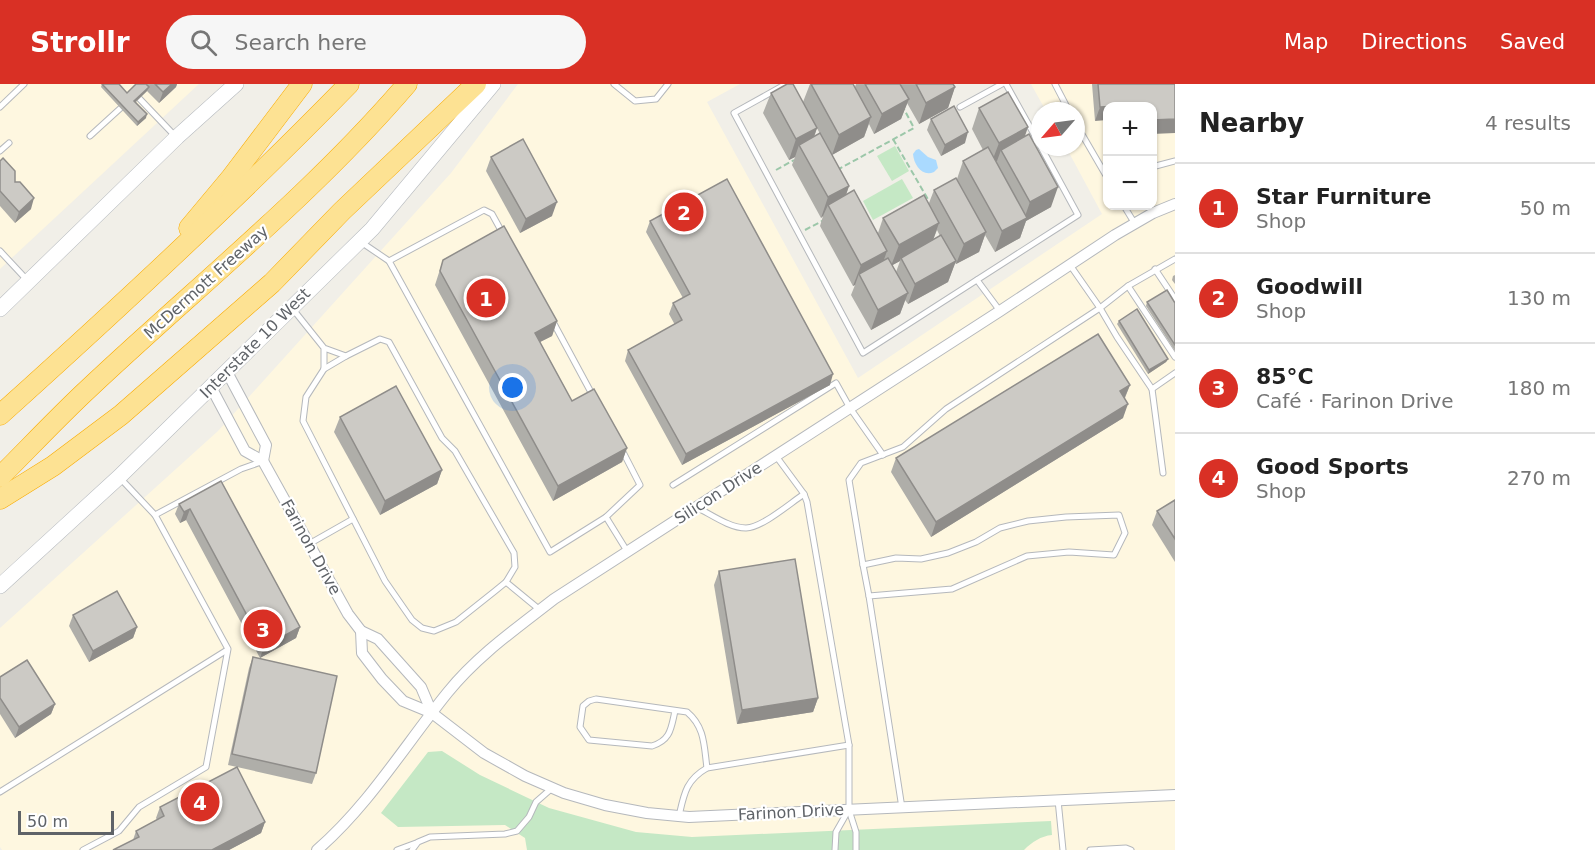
<!DOCTYPE html>
<html lang="en">
<head>
<meta charset="utf-8">
<style>
	:root { --surface:#fff; --page:#f6f6f6; --text:#222; --muted:#767676; --line:#e0e0e0; --accent:#d93025 }
	body { margin:0; font-family:"DejaVu Sans",sans-serif; background:var(--page); color:var(--text) }
	.controls { position:absolute; right:18px; top:18px; display:grid; overflow:hidden; border-radius:12px; box-shadow:0 2px 4px #0004 }
	.controls button { width:54px; height:54px; display:grid; place-items:center; padding:0; border:0; border-bottom:2px solid var(--line); background:var(--surface); color:var(--text); font:30px sans-serif }
	.compass { position:absolute; left:1031px; top:18px; width:54px; height:54px; border-radius:50%; background:var(--surface); box-shadow:0 2px 4px #0004; rotate:242deg }
	.scale { position:absolute; left:18px; bottom:15px; width:96px; box-sizing:border-box; padding-left:6px; border:3px solid #5f6368; border-top:0; font-size:16px; line-height:21px; white-space:nowrap; color:#5f6368; -webkit-text-stroke:4px #fff; paint-order:stroke }
	.you { position:absolute; left:513px; top:304px; width:21px; height:21px; margin:-15px; border:4px solid #fff; border-radius:50%; background:#1a73e8; box-shadow:0 0 0 9px #1a73e833 }
	.badge { display:grid; place-items:center; width:39px; height:39px; border-radius:50%; background:var(--accent); color:#fff; font-size:20px; font-weight:700 }
	.pin { position:absolute; translate:-50% -50%; border:3px solid #fff; box-shadow:0 2px 6px #0006 }
	.list { margin:0; padding:0; list-style:none }
	h2 { display:flex; justify-content:space-between; align-items:center; height:78px; margin:0; padding:0 24px; font-size:26px }
	h2 small { font-size:20px; font-weight:400; color:var(--muted) }
	.list li { display:grid; grid-template-columns:39px 1fr auto; gap:18px; align-items:center; box-sizing:border-box; height:90px; padding:0 24px; border-top:2px solid var(--line) }
	.list b { display:block; font-size:22px; white-space:nowrap }
	.list p { margin:0; font-size:20px; white-space:nowrap; color:var(--muted) }
	.list em { font-size:20px; font-style:normal; color:var(--muted) }
	.icon { flex:none; width:33px; height:33px; fill:none; stroke:currentColor; stroke-width:2; stroke-linecap:round; stroke-linejoin:round }
	.map { position:relative; flex:none; width:1175px; height:766px; overflow:hidden }
	header { display:flex; align-items:center; gap:36px; box-sizing:border-box; height:84px; padding:0 30px; background:var(--accent); color:#fff }
	header strong { font-size:28px }
	nav { display:flex; gap:33px; margin-inline-start:auto; font-size:21px }
	.search { width:420px; height:54px; background:var(--page); display:flex; align-items:center; gap:15px; box-sizing:border-box; padding:0 21px; border-radius:33px; color:var(--muted); font-size:22px }
	main { display:flex }
	aside { flex:1; background:var(--surface) }
	.map>svg:first-child { display:block }
	.commercial { fill:#fef7e0; fill-rule:evenodd }
	.green { fill:#c5e8c5 }
	.water { fill:#aadaff }
	.lines { fill:none; stroke-linecap:round; stroke-linejoin:round }
	.lane-casing { stroke:#b5b8bc; stroke-width:7 }
	.street-casing { stroke:#b5b8bc; stroke-width:12 }
	.secondary-casing { stroke:#b6babf; stroke-width:16 }
	.highway-casing { stroke:#f9ab00; stroke-width:21 }
	.path { stroke:#9cc7a9; stroke-width:2; stroke-dasharray:6 3; stroke-linecap:butt }
	.lane { stroke:#fff; stroke-width:5 }
	.street { stroke:#fff; stroke-width:10 }
	.secondary { stroke:#fff; stroke-width:15 }
	.highway { stroke:#fde293; stroke-width:20 }
	.wall { fill:#afaea9; fill-rule:evenodd }
	.shaded-wall { fill:#8f8d8a }
	.building { fill:#cccac5; stroke:#8f8d8a; stroke-width:1.5 }
	.labels { text-anchor:middle; dominant-baseline:central; stroke-width:4.5; stroke-linejoin:round; paint-order:stroke }
	.street-label { font-size:16px; fill:#5f6368; stroke:#fff }
</style>
</head>
<body>
<header>
<strong>Strollr</strong>
<div class="search"><svg class="icon" aria-label="search" viewBox="0 0 24 24"><circle cx="10" cy="10" r="6"/><path d="M15 15l6 6"/></svg>Search here</div>
<nav><a>Map</a><a>Directions</a><a>Saved</a></nav>
</header>
<main>
<div class="map">
<svg width="1175" height="766" viewBox="0 0 1175 766">
	<rect width="100%" height="100%" fill="#f1efe8"/>
	<g class="commercial">
		<path d="M0,0H199L0,185Z"/>
		<path d="M518,0H740L707,18L858,294L1102,130L1066,63H1076V27H1046L1031,0H1175V766H2L0,763V544L218,347L451,89ZM1108,22H1152V122H1108Z"/>
	</g>
	<g class="green">
		<path d="M895,62L909,87L892,97L877,72Z"/>
		<path d="M902,95L913,114L873,136L863,117Z"/>
		<path d="M442,667L480,691L549,724L636,748L692,753L1051,737L1052,751C1041,752 1032,758 1024,766H527L525,754L505,741L398,743L381,729L428,668Z"/>
	</g>
	<path class="water" d="M919,65L928,73L936,76L938,84L934,88C922,93 914,81 913,70L916,66Z"/>
	<g class="lines">
		<defs>
			<g id="lane">
				<path d="M614,0L635,17L656,15L668,0"/>
				<path d="M786,0L734,29L863,269L1078,131L1041,63"/>
				<path d="M1006,0L1040,61"/>
				<path d="M1055,0L1069,27"/>
				<path d="M136,11L176,53"/>
				<path d="M0,23L24,0"/>
				<path d="M960,23L1002,0"/>
				<path d="M1076,40L1108,95"/>
				<path d="M90,52L124,21"/>
				<path d="M0,67L9,59"/>
				<path d="M1152,83L1175,77"/>
				<path d="M1124,122L1135,140"/>
				<path d="M361,158L389,177L550,468L606,433L627,467"/>
				<path d="M0,167L28,197"/>
				<path d="M1175,175L1128,202L1175,273"/>
				<path d="M389,177L484,126L492,130L503,150"/>
				<path d="M1155,185L1175,215"/>
				<path d="M977,196L1000,227"/>
				<path d="M1128,202L1100,224L1117,253L1152,305L1175,289"/>
				<path d="M292,224L324,264V285L306,313L303,337L385,497L412,536L422,544L434,547L456,538L495,507L506,498L515,483L514,469L455,367L442,354L389,258L380,255L346,272L324,264"/>
				<path d="M552,236L593,312"/>
				<path d="M324,285L346,272"/>
				<path d="M1152,305L1163,389"/>
				<path d="M776,372L804,410L807,418L849,661V726L856,748V766"/>
				<path d="M673,401L836,299L850,324L883,371"/>
				<path d="M698,424C712,431 730,444 746,444C763,443 789,420 804,410"/>
				<path d="M155,431L241,385L261,378"/>
				<path d="M606,433L640,401L622,366"/>
				<path d="M309,460L353,435"/>
				<path d="M863,481L869,512"/>
				<path d="M506,498L540,526"/>
				<path d="M675,627C671,644 671,656 652,662L589,656L580,643L583,622L589,617L596,615L687,628C705,643 704,662 707,684"/>
				<path d="M0,708L227,566"/>
				<path d="M1058,716L1063,766"/>
				<path d="M902,724L869,512L952,505L1027,472L1069,468L1114,471L1125,449L1119,431L1066,433L1028,437L1000,444L976,458L948,469L921,475L896,474L863,481L849,396L861,379L903,363L946,325L1100,224L1070,181"/>
				<path d="M679,732C684,710 686,696 707,684L849,661"/>
				<path d="M83,766L119,747L139,723L206,683L228,565L155,431L120,394"/>
				<path d="M397,766L416,759"/>
				<path d="M412,766L418,758L430,753L505,750L517,747L529,733L536,718L552,704"/>
				<path d="M835,766L836,748L848,727"/>
				<path d="M1090,766L1126,764L1131,766"/>
			</g>
			<g id="street">
				<path d="M227,288L266,361L263,377"/>
				<path d="M211,303L245,367L263,377L348,530L361,547L378,555L421,603L432,629"/>
				<path d="M361,547L362,569L382,595L403,617L432,629L484,669L525,692L564,709L605,721L647,729L689,733L1175,711"/>
				<path d="M317,766C369,721 405,661 448,608C478,571 517,544 554,515L1000,227L1115,151L1153,129L1175,120"/>
			</g>
			<g id="secondary">
				<path d="M0,225L177,53L236,0"/>
				<path d="M0,502L119,393L372,145L493,0"/>
			</g>
			<g id="highway">
				<path d="M189,144L230,95L302,0"/>
				<path d="M0,331C119,224 237,115 349,0"/>
				<path d="M0,393C29,364 57,334 87,306C195,204 311,112 407,0"/>
				<path d="M0,415L53,382L121,331L272,199L342,127L476,0"/>
			</g>
		</defs>
		<use href="#lane" class="lane-casing"/>
		<use href="#street" class="street-casing"/>
		<use href="#secondary" class="secondary-casing"/>
		<use href="#highway" class="highway-casing"/>
		<g class="path">
			<path d="M893,55L929,117"/>
			<path d="M776,86L794,76"/>
			<path d="M837,86L914,44L904,25"/>
			<path d="M805,146L824,136"/>
		</g>
		<use href="#lane" class="lane"/>
		<use href="#street" class="street"/>
		<use href="#secondary" class="secondary"/>
		<use href="#highway" class="highway"/>
	</g>
	<g class="wall">
		<path d="M102,0L127,9L136,0H177L176,3L159,19L147,7L136,18L146,34L137,42L101,3Z"/>
		<path d="M810,0H853L855,3L856,0H953L955,3L948,24L919,40L907,19L901,35L874,50L869,40L864,53L832,71L849,102L846,111L878,149L883,134L929,119L934,106L957,95L963,77L983,66L972,45L979,24L1025,52L1051,123L1026,137L1020,154L995,168L985,151L979,168L956,180L955,179L948,198L908,220L905,216L900,230L871,246L851,211L855,201L853,202L820,142L823,132L821,134L792,81L795,73L789,76L763,29L771,9L803,18ZM817,44L820,50L814,53ZM937,146L940,152L933,156ZM900,177L896,188L892,181Z"/>
		<path d="M1092,0H1175L1152,22H1107L1095,37Z"/>
		<path d="M931,35L965,59L941,72L927,46Z"/>
		<path d="M491,73L552,132L520,149L486,87Z"/>
		<path d="M0,77L15,98L31,125L15,139L0,122Z"/>
		<path d="M650,137L830,301L682,381L625,277L628,266L675,241L669,230L673,219L683,214L646,148Z"/>
		<path d="M443,176L557,237L552,252L540,258L572,317L627,364L622,378L553,417L435,201Z"/>
		<path d="M1175,191V200L1172,196L1173,192Z"/>
		<path d="M1147,218L1175,219V267L1146,222Z"/>
		<path d="M1119,237L1168,275L1166,278L1148,290L1117,240Z"/>
		<path d="M1130,301L1125,314L1123,334L931,453L891,388L896,374Z"/>
		<path d="M340,333L442,386L437,400L380,431L334,348Z"/>
		<path d="M221,397L300,543L296,554L260,574L186,436L180,439L175,430L179,420Z"/>
		<path d="M1175,416V478L1152,441L1157,427Z"/>
		<path d="M719,487L818,614L813,628L737,640L714,501Z"/>
		<path d="M73,531L137,543L133,554L89,578L69,542Z"/>
		<path d="M253,573L316,689L312,700L228,681L249,584Z"/>
		<path d="M0,593L55,620L51,630L15,654L0,630Z"/>
		<path d="M160,723L265,738L261,749L229,766H113L133,756L136,747L157,736L156,734Z"/>
	</g>
	<g class="shaded-wall">
		<path d="M172,0H177L176,3L159,19L163,8Z"/>
		<path d="M149,3L147,7L133,20L134,17Z"/>
		<path d="M955,3L948,24L919,40L926,19Z"/>
		<path d="M909,15L901,35L874,50L882,30Z"/>
		<path d="M1100,23H1107V36L1095,37Z"/>
		<path d="M147,30L146,34L137,42L138,38Z"/>
		<path d="M871,33L864,53L832,71L839,51Z"/>
		<path d="M1175,35V49L1152,50V36Z"/>
		<path d="M1028,43L1021,64L1001,66L997,77L991,80L999,59Z"/>
		<path d="M817,44L810,64L799,61L795,73L789,76L796,55Z"/>
		<path d="M968,48L965,59L941,72L945,61Z"/>
		<path d="M849,102L842,122L828,121L823,132L821,134L828,113Z"/>
		<path d="M1058,103L1051,123L1026,137L1020,154L995,168L1002,147L1024,135L1030,118Z"/>
		<path d="M34,114L31,125L15,139L19,128Z"/>
		<path d="M557,118L552,132L520,149L526,135Z"/>
		<path d="M939,139L932,159L901,174L900,177L891,182L899,161Z"/>
		<path d="M986,148L979,168L956,180L964,160Z"/>
		<path d="M887,167L880,187L859,190L855,201L853,202L861,181Z"/>
		<path d="M956,177L948,198L908,220L915,200Z"/>
		<path d="M908,209L900,230L871,246L878,226Z"/>
		<path d="M557,237L552,252L530,263L535,249Z"/>
		<path d="M1168,275L1166,278L1148,290L1149,286Z"/>
		<path d="M833,290L830,301L682,381L686,370Z"/>
		<path d="M1130,301L1124,315L1120,307Z"/>
		<path d="M1128,320L1123,334L931,453L936,438Z"/>
		<path d="M627,364L622,378L553,417L558,402Z"/>
		<path d="M442,386L437,400L380,431L385,417Z"/>
		<path d="M190,425L186,436L180,439L184,428Z"/>
		<path d="M137,543L133,554L89,578L93,567Z"/>
		<path d="M300,543L296,554L260,574L264,563Z"/>
		<path d="M818,614L813,628L737,640L742,626Z"/>
		<path d="M55,620L51,630L15,654L19,643Z"/>
		<path d="M265,738L261,749L229,766H212Z"/>
	</g>
	<g class="building">
		<path d="M102,0H119L127,9L136,0H146L149,3L134,17L147,30L138,38Z"/>
		<path d="M155,0H172L163,8Z"/>
		<path d="M787,0H793L817,44L796,55L771,9Z"/>
		<path d="M811,0H853L871,33L839,51Z"/>
		<path d="M865,0H900L909,15L882,30Z"/>
		<path d="M916,0H953L955,3L926,19Z"/>
		<path d="M1098,0H1175V35L1152,36V22H1117L1100,23Z"/>
		<path d="M1008,8L1028,43L999,59L979,24Z"/>
		<path d="M954,22L968,48L945,61L931,35Z"/>
		<path d="M820,49L849,102L828,113L799,61Z"/>
		<path d="M1029,50L1058,103L1030,118L1001,66Z"/>
		<path d="M523,55L557,118L526,135L491,73Z"/>
		<path d="M988,63L1027,134L1002,147L963,77Z"/>
		<path d="M3,74L15,87V98H20L34,114L19,128L0,107V77Z"/>
		<path d="M956,94L986,148L964,160L934,106Z"/>
		<path d="M727,95L833,290L686,370L628,266L682,236L673,219L690,210L650,137Z"/>
		<path d="M854,106L887,167L861,181L828,121Z"/>
		<path d="M924,111L939,139L899,161L883,134Z"/>
		<path d="M504,142L557,237L535,249L572,317L594,305L627,364L558,402L440,187L443,176Z"/>
		<path d="M941,151L956,177L915,200L901,174Z"/>
		<path d="M888,174L908,209L878,226L859,190Z"/>
		<path d="M1167,206L1175,219V261L1147,218Z"/>
		<path d="M1137,225L1168,275L1149,286L1119,237Z"/>
		<path d="M1098,250L1130,301L1120,307L1128,320L936,438L896,374Z"/>
		<path d="M396,302L442,386L385,417L340,333Z"/>
		<path d="M221,397L300,543L264,563L190,425L184,428L179,420Z"/>
		<path d="M1175,416V455L1157,427Z"/>
		<path d="M795,475L818,614L742,626L719,487Z"/>
		<path d="M117,507L137,543L93,567L73,531Z"/>
		<path d="M253,573L337,592L316,689L232,670Z"/>
		<path d="M27,576L55,620L19,643L0,614V593Z"/>
		<path d="M237,683L265,738L212,766H113L139,753L136,747L164,732L160,723Z"/>
	</g>
	<g class="labels">
		<g class="street-label">
			<text transform="translate(206 198) rotate(-42)">McDermott Freeway</text>
			<text transform="translate(255 259) rotate(-45)">Interstate 10 West</text>
			<text transform="translate(718 409) rotate(-33)">Silicon Drive</text>
			<text transform="translate(311 463) rotate(61)">Farinon Drive</text>
			<text transform="translate(791 728) rotate(-3)">Farinon Drive</text>
		</g>
	</g>
</svg>
<div class="controls">
<button>+</button>
<button>−</button>
</div>
<svg class="compass" viewBox="-18 -18 36 36"><path d="M0-13l5 13h-10z" fill="#e53935"/><path d="M0 13l5-13h-10z" fill="#767676"/></svg>
<div class="scale">50 m</div>
<div class="you"></div>
<div class="pin badge" style="left:486px;top:214px">1</div>
<div class="pin badge" style="left:684px;top:128px">2</div>
<div class="pin badge" style="left:263px;top:545px">3</div>
<div class="pin badge" style="left:200px;top:718px">4</div>
</div>
<aside>
<h2>Nearby<small>4 results</small></h2>
<ul class="list">
<li><span class="badge">1</span><div><b>Star Furniture</b><p>Shop</p></div><em>50 m</em></li>
<li><span class="badge">2</span><div><b>Goodwill</b><p>Shop</p></div><em>130 m</em></li>
<li><span class="badge">3</span><div><b>85°C</b><p>Café · Farinon Drive</p></div><em>180 m</em></li>
<li><span class="badge">4</span><div><b>Good Sports</b><p>Shop</p></div><em>270 m</em></li>
</ul>
</aside>
</main>
</body>
</html>
